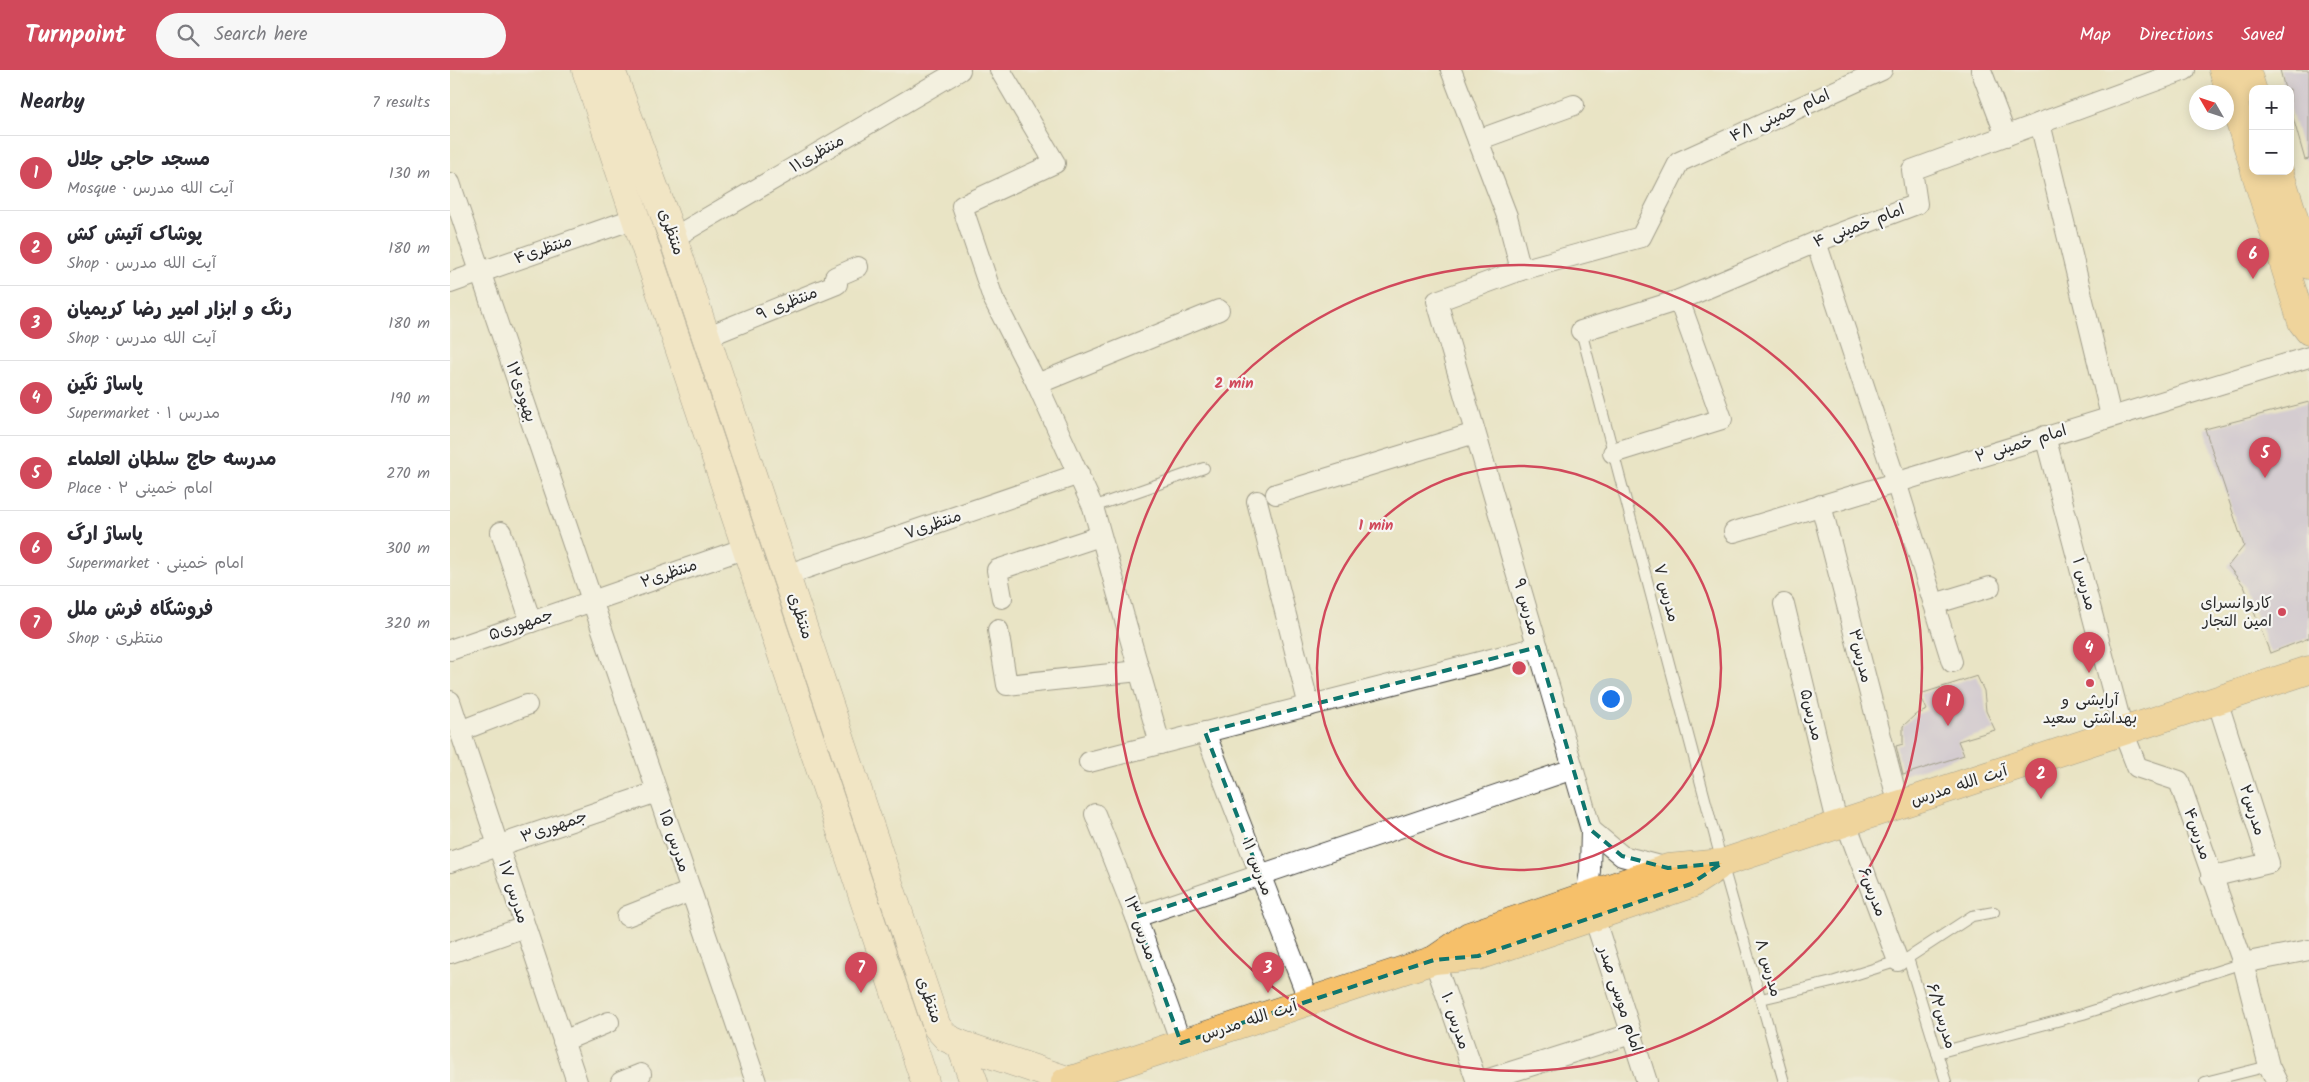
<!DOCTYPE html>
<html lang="en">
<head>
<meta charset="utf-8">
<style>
	:root { --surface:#fff; --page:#f7f7f7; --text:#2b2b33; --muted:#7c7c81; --line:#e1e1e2; --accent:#d1495b }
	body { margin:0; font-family:Kalam,"Playpen Sans Arabic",sans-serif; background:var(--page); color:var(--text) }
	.controls { position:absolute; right:15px; top:15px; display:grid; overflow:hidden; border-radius:10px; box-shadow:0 2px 12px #0003 }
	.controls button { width:45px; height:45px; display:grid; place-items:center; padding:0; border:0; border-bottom:1px solid var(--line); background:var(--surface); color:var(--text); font:25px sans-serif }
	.compass { position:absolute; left:1739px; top:15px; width:45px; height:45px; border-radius:50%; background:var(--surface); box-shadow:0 2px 12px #0003; rotate:309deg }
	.you { position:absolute; left:1160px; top:628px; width:18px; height:18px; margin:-12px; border:4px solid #fff; border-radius:50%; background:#1a73e8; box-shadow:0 0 0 8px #1a73e833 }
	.badge { display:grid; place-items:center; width:32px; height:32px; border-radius:50%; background:var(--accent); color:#fff; font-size:16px; font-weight:700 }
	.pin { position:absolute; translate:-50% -41px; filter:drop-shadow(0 1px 2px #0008) }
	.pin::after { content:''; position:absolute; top:26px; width:18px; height:15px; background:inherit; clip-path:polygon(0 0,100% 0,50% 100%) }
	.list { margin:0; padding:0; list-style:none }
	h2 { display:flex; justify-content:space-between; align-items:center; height:65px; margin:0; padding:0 20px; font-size:21px }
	h2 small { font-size:16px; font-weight:400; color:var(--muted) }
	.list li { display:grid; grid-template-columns:32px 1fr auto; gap:15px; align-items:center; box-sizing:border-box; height:75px; padding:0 20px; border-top:1px solid var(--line) }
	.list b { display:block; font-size:19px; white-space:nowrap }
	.list p { margin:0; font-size:16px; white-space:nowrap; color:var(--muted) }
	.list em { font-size:16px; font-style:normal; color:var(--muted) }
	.icon { flex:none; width:28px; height:28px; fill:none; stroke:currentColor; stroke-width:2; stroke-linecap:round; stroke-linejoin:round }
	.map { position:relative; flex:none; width:1859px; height:1012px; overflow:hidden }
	header { display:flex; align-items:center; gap:30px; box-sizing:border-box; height:70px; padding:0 25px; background:var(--accent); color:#fff }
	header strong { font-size:24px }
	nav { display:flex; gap:28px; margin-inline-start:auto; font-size:18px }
	.search { width:350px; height:45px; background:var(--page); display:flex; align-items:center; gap:12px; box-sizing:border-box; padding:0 18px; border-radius:28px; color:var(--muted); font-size:19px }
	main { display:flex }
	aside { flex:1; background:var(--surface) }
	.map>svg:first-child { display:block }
	.building { fill:#baafde }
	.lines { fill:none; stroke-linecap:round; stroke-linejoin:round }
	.lane-casing { stroke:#484742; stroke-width:12 }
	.street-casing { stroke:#484742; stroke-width:22 }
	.secondary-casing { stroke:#484742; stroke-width:29 }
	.primary-casing { stroke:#484742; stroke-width:29 }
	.lane { stroke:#fff; stroke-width:10 }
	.street { stroke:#fff; stroke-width:20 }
	.secondary { stroke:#fbe6c4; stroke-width:28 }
	.primary { stroke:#f6c06b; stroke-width:28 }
	.marked { fill:none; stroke:#0f766e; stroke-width:4; stroke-dasharray:10 6; stroke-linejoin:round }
	.ring { fill:none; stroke:#d1495b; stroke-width:2.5 }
	.poi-dot { fill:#d1495b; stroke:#f6f6f2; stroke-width:2 }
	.labels { text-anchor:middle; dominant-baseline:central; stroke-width:4.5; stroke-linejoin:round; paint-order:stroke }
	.street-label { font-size:16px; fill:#2b2b2b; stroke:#f6f6f2 }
	.poi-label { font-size:16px; fill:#2b2b2b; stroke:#f6f6f2; text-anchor:end }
	.centre { fill:#d1495b; stroke:#f6f6f2; stroke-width:2.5 }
	.ring-label { font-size:15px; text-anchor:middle; font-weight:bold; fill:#d1495b; stroke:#f6f6f2; stroke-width:4.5; stroke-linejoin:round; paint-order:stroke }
</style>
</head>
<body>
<header>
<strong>Turnpoint</strong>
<div class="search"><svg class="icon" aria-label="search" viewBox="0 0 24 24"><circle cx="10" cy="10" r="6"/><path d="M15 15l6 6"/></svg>Search here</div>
<nav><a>Map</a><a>Directions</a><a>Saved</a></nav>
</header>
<main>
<aside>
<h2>Nearby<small>7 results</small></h2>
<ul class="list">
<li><span class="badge">1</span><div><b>مسجد حاجی جلال</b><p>Mosque · آیت الله مدرس</p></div><em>130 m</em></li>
<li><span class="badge">2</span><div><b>پوشاک آتیش کش</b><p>Shop · آیت الله مدرس</p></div><em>180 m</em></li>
<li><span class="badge">3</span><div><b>رنگ و ابزار امیر رضا کریمیان</b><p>Shop · آیت الله مدرس</p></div><em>180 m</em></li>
<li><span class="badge">4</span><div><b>پاساژ نگین</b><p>Supermarket · مدرس ۱</p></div><em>190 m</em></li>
<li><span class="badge">5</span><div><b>مدرسه حاج سلطان العلماء</b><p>Place · امام خمینی ۲</p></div><em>270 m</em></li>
<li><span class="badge">6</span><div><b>پاساژ ارگ</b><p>Supermarket · امام خمینی</p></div><em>300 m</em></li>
<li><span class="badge">7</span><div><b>فروشگاه فرش ملل</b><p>Shop · منتظری</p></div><em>320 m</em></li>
</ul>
</aside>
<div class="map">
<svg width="1859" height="1012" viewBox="0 0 1859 1012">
	<rect width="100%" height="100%" fill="#f6f6f2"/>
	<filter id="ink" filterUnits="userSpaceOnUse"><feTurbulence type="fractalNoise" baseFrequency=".02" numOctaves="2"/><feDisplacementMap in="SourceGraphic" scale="10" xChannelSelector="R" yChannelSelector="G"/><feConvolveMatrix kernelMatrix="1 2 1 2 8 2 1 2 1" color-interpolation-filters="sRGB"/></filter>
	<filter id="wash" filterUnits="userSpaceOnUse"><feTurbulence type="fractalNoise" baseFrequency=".0096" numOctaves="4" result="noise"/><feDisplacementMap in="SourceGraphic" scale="20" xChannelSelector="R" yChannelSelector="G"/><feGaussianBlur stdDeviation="1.12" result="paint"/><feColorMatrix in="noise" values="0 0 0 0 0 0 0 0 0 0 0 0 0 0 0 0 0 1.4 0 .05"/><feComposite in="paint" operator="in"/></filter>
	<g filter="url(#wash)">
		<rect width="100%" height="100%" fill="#e9e4c5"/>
		<g id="blocks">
			<g class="building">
				<path d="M1830,0H1859V89L1855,90L1840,37V19H1835Z"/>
				<path d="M1859,332V568L1820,583L1794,516L1778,496L1794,476L1755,359Z"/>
				<path d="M1527,606L1534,621L1536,641L1545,660L1508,671L1514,685L1453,705L1446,676L1453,674V656L1465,645L1477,640L1470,624Z"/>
			</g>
		</g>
	</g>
	<g filter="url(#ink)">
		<use href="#blocks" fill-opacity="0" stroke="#484742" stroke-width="1"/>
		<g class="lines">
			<defs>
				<g id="lane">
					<path d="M1131,261L1272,793L1334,1012"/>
					<path d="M643,437L754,398"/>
					<path d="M1458,888L1496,1012"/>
					<path d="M1311,929L1382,912L1458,888L1522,846L1544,842"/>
					<path d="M1487,983L1633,944L1793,893"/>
					<path d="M1755,1012L1819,996"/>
				</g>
				<g id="street">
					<path d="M550,0L605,93L512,136L543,228L587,314L643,437L710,674"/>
					<path d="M1001,0L1057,146L1071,200"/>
					<path d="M1531,0L1556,66"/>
					<path d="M1590,53L1661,346"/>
					<path d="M1028,70L1124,35"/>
					<path d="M0,113L306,1012"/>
					<path d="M223,168L510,0"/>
					<path d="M1366,172L1446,412L1502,592"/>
					<path d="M0,213L186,148"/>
					<path d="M1131,261L1229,230L1366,172L1467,134L1462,100L1735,0"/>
					<path d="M256,267L387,214L385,207L408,197"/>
					<path d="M587,314L769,240"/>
					<path d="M1595,366L1673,661L1687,697L1729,711L1793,893L1819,996L1827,1012"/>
					<path d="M1163,383L1272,349L1229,230"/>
					<path d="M826,424L1025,363"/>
					<path d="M807,431L859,636"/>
					<path d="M1371,435L1449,736"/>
					<path d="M51,462L81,552"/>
					<path d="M1284,462L1859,287"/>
					<path d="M336,505L629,404"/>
					<path d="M552,528L547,500L650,466"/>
					<path d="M1334,534L1388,756"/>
					<path d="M1484,534L1540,517"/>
					<path d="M548,560L557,615L689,601"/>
					<path d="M0,580L296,478"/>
					<path d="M0,631L127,1012"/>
					<path d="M10,661L77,635"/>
					<path d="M755,662L859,931"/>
					<path d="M639,692L1088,577"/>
					<path d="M645,744L686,847L731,973"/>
					<path d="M1396,753L1448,891"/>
					<path d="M0,792L207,722"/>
					<path d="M1218,798L1172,786L1141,760L987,231L1071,200L1191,167L1229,92L1432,0"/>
					<path d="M1761,807L1819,793L1767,630"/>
					<path d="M1136,826L1140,801L1141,760"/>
					<path d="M177,846L241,821"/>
					<path d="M686,847L1123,699"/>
					<path d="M1144,847L1197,1012"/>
					<path d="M0,883L75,857"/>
					<path d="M984,890L1027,1012"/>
					<path d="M1793,893L1859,880"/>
					<path d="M113,971L159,952"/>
					<path d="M171,1012L191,1004"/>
					<path d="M1029,1012L1181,964"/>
				</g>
				<g id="secondary">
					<path d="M136,0L475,1012"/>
					<path d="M161,0L223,168L487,957L497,968L510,974L620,1011"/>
					<path d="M510,974L524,1012"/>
				</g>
				<g id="primary">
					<path d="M1773,0L1803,93"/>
					<path d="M1796,0L1803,21"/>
					<path d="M1805,101L1852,252L1859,261"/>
					<path d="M1829,101L1859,195"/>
					<path d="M984,890L1019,866L1218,798L1272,793L1859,600"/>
					<path d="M615,1012L984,890L1028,886L1241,814L1267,797"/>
				</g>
			</defs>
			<use href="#lane" class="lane-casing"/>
			<use href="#street" class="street-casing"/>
			<use href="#secondary" class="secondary-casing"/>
			<use href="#primary" class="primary-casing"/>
			<use href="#lane" class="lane"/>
			<use href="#street" class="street"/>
			<use href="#secondary" class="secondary"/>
			<use href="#primary" class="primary"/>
		</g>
	</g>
	<path d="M0 0H1859V1012H0ZM1088,577L1141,760L1172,786L1218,798L1272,793L1241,814L1028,886L984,890L731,973L686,847L810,805L755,662Z" fill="#e9e4c5" fill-opacity=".55" fill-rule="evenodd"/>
	<path class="marked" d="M1088,577L1141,760L1172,786L1218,798L1272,793L1241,814L1028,886L984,890L731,973L686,847L810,805L755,662Z"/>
	<g class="ring">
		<circle cx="1069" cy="598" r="202"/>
		<circle cx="1069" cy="598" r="403"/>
	</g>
	<g class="poi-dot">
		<circle cx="1832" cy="542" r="5"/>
		<circle cx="1640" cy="613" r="5"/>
	</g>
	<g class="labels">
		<g class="street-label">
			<text transform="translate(1330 46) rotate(-24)">امام خمینی ۴/۱</text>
			<text transform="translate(367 84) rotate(-30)">منتظری۱۱</text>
			<text transform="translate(1409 156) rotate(-21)">امام خمینی ۴</text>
			<text transform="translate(221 162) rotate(70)">منتظری</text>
			<text transform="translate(93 180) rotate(-19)">منتظری۴</text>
			<text transform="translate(337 234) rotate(-22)">منتظری ۹</text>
			<text transform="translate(71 322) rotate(71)">بهبودی۱۲</text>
			<text transform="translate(1571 374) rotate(-17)">امام خمینی ۲</text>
			<text transform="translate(483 455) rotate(-19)">منتظری۷</text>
			<text transform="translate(219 504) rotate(-19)">منتظری۲</text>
			<text transform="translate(1634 514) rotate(75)">مدرس ۱</text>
			<text transform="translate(1216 523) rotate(75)">مدرس ۷</text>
			<text transform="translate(1076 537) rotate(74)">مدرس ۹</text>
			<text transform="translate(350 546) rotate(71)">منتظری</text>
			<text transform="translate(71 555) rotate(-19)">جمهوری۵</text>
			<text transform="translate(1410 586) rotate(76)">مدرس۳</text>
			<text transform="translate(1361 645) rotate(76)">مدرس۵</text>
			<text transform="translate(1509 716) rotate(-18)">آیت الله مدرس</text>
			<text transform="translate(1802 740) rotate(72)">مدرس۲</text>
			<text transform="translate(104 757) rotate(-19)">جمهوری۳</text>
			<text transform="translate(1747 764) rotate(71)">مدرس۴</text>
			<text transform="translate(224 771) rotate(71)">مدرس ۱۵</text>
			<text transform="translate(807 797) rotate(69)">مدرس ۱۱</text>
			<text transform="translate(63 822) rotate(72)">مدرس ۱۷</text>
			<text transform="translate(1422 822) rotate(69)">مدرس۶</text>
			<text transform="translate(690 858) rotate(70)">مدرس ۱۳</text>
			<text transform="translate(1318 898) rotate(74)">مدرس ۸</text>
			<text transform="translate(1170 929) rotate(72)">امام موسی صدر</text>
			<text transform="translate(479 930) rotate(70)">منتظری</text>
			<text transform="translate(1491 946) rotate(73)">مدرس۶/۲</text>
			<text transform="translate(799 951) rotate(-18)">آیت الله مدرس</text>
			<text transform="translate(1005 951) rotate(71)">مدرس ۱۰</text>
		</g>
		<g class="poi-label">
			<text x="1822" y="533">کاروانسرای<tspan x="1822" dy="18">امین التجار</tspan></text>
			<text x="1640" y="630" text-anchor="middle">آرایشی و<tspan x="1640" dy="18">بهداشتی سعید</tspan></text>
		</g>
	</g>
	<circle cx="1069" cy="598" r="8" class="centre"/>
	<g class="ring-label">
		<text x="784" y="318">2 min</text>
		<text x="926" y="460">1 min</text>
	</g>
</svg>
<div class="controls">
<button>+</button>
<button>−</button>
</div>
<svg class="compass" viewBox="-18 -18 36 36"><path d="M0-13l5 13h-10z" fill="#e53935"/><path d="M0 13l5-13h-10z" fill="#7c7c81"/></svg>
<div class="you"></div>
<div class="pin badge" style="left:1498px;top:656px">1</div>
<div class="pin badge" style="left:1591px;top:729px">2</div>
<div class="pin badge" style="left:818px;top:923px">3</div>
<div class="pin badge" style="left:1639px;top:603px">4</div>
<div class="pin badge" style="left:1815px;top:408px">5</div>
<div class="pin badge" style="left:1803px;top:209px">6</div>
<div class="pin badge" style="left:411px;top:923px">7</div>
</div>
</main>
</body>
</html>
